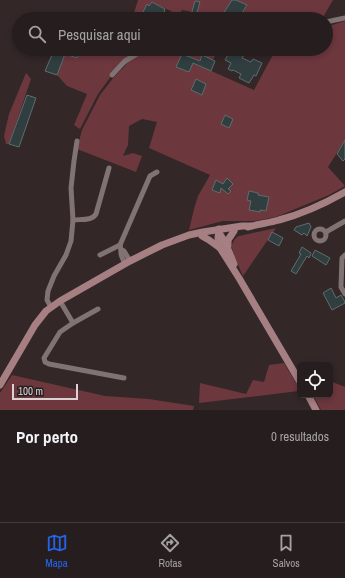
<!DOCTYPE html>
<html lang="pt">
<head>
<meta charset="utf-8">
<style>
	:root { --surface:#261d1e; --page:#2e2627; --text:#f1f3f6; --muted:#a4a2a4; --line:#423b3c; --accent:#2563eb }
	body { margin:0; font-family:"Archivo Narrow",sans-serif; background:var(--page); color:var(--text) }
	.controls { position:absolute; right:12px; bottom:12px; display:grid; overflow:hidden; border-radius:6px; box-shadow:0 2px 6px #0003 }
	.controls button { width:36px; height:36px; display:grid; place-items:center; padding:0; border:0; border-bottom:1px solid var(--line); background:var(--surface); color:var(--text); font:20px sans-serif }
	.scale { position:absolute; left:12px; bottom:10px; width:66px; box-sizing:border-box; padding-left:4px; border:2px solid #dad2d3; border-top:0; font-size:11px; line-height:14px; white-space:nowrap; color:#dad2d3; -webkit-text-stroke:3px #291e1f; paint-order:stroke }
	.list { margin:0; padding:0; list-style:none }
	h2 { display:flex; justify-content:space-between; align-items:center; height:52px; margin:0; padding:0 16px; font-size:17px }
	h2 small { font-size:13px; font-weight:400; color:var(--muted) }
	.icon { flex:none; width:22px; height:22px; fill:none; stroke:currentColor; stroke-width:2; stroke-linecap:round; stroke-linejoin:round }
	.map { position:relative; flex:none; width:345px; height:410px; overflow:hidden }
	.search { position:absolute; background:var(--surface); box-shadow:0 2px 6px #0003; left:12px; right:12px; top:12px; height:44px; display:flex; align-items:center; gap:10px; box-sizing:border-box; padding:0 14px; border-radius:22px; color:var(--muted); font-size:15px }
	.sheet { height:112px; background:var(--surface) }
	nav { display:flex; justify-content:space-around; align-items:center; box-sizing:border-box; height:56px; border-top:1px solid var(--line); background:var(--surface); font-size:11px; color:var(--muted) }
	nav a { display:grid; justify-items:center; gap:2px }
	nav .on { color:var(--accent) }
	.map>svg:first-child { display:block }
	.green { fill:#6d373e }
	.building { fill:#303e3f; stroke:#5e6d6f }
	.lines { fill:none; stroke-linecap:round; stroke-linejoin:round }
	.street { stroke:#817374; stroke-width:5 }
	.secondary { stroke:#a67f83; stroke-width:7 }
</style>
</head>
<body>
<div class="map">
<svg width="345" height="410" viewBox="0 0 345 410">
	<rect width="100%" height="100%" fill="#332728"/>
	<g class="green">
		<path d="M138,0H232L221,17L216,15L214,19H201L195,17L200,3L196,1L192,12L182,10L179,15L152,2L149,6L147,5L140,18L142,19H132Z"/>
		<path d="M236,0H333L322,19H289L279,15L277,19H238L247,6Z"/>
		<path d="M345,21V140L328,167L345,186L329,195L276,217L254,221H223L189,230L194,209L198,196L210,175L149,148L157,122L142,119L129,126L128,145L123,156L133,153L142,156L136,172L77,149L82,130L100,95L114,77L126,65L125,61L112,75L98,94L80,129L74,125L87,94L67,86L57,75L65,54L77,58L81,49H119L123,50L124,49H218L213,60L202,55L198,65L254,90L276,49H326V27Z"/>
		<path d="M26,73L31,79L9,144H6L4,136L9,114Z"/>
		<path d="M276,228L243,276C240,269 232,253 232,247C232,242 235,238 239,236Z"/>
		<path d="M284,363L300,389L299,391L199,403L200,383L246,394L253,380L264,382L269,365Z"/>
		<path d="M12,375L105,396L149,399L194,406L193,410H0V393Z"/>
		<path d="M330,381L345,387V410H321L313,395H330Z"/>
	</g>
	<g class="building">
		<path d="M232,0H236L247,5L238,19H214L216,15L221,17Z"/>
		<path d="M195,1L200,2L195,19H190Z"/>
		<path d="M152,2L165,9L164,12L169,14L166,19H142L140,18L147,4L149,6Z"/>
		<path d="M44,49H81L77,58L65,54L57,75L45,71L52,55L43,52Z"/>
		<path d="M240,49H248L242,58L251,62L253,59L262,63L256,76L254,75L249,83L239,78L241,74L233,70L232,71L228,69L231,63L225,60L230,51L237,55Z"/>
		<path d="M182,54L200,61L202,55L215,61L211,71L193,63L189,72L176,67Z"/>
		<path d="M196,79L206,84L202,95L191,90Z"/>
		<path d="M27,95L36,98L19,147L9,144Z"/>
		<path d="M225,115L233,119L229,128L221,124Z"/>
		<path d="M345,140V159L343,161L337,154Z"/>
		<path d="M227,178L233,184L228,189L231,191L228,194L221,188L220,193L212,190L216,180L223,184Z"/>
		<path d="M249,191L258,193V195L269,197L266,211L260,210V212L249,210L251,201L247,200Z"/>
		<path d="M309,223L311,227L307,236L304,233L302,235L294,230L296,227Z"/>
		<path d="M272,232L283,238L279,246L268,240Z"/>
		<path d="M302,247L311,253L309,258L307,256L296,274L291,271L301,254L299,253Z"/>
		<path d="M315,250L330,258L326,265L312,256Z"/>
		<path d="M331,288L336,298L341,295L345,302V303L332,310L323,293Z"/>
	</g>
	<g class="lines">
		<g class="street">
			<path d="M326,22L345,18"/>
			<path d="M112,75L125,61L145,49"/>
			<path d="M73,220C81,219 92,221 96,214L109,168"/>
			<circle cx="320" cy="235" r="6"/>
			<path d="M326,232L345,221"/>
			<path d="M122,250L124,251L130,261"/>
			<path d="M100,255L120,245"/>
			<path d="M345,255L342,258L341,287L345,294"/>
			<path d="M125,264C124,261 121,257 121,253C121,250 121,249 120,245L150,176L157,172"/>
			<path d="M60,301L73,323L60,332L44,358L45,362L49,364L124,378"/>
			<path d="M51,307L47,300L48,291L54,276L66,255L71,241L73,220L71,188L74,161L77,141"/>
			<path d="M73,323L98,309"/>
		</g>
		<g class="secondary">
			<path d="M248,227C258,224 269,223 279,220C302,214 324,204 345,192"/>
			<path d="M219,229L218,238L220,248L239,278L300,382"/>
			<path d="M219,233L225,242L234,264"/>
			<path d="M202,236L209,240L220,248"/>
			<path d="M228,246V240L234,231"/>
			<path d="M0,385L35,325L46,311L60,301L130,261L162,245L189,235L203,232L242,226H251"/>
			<path d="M308,395L316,410"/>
		</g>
	</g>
</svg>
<div class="controls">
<button><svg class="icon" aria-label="locate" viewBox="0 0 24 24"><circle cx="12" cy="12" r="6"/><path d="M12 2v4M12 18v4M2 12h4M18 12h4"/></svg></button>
</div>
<div class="scale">100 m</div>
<div class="search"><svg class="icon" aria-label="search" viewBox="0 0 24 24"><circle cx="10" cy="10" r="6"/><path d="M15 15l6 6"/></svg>Pesquisar aqui</div>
</div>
<section class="sheet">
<h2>Por perto<small>0 resultados</small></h2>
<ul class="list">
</ul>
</section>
<nav>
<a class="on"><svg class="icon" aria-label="map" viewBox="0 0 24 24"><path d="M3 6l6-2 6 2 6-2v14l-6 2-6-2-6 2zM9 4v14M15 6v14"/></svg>Mapa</a>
<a><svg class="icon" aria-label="directions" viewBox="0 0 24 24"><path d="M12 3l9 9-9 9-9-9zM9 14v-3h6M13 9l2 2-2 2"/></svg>Rotas</a>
<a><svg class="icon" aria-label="saved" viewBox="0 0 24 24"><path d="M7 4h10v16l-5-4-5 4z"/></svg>Salvos</a>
</nav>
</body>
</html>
